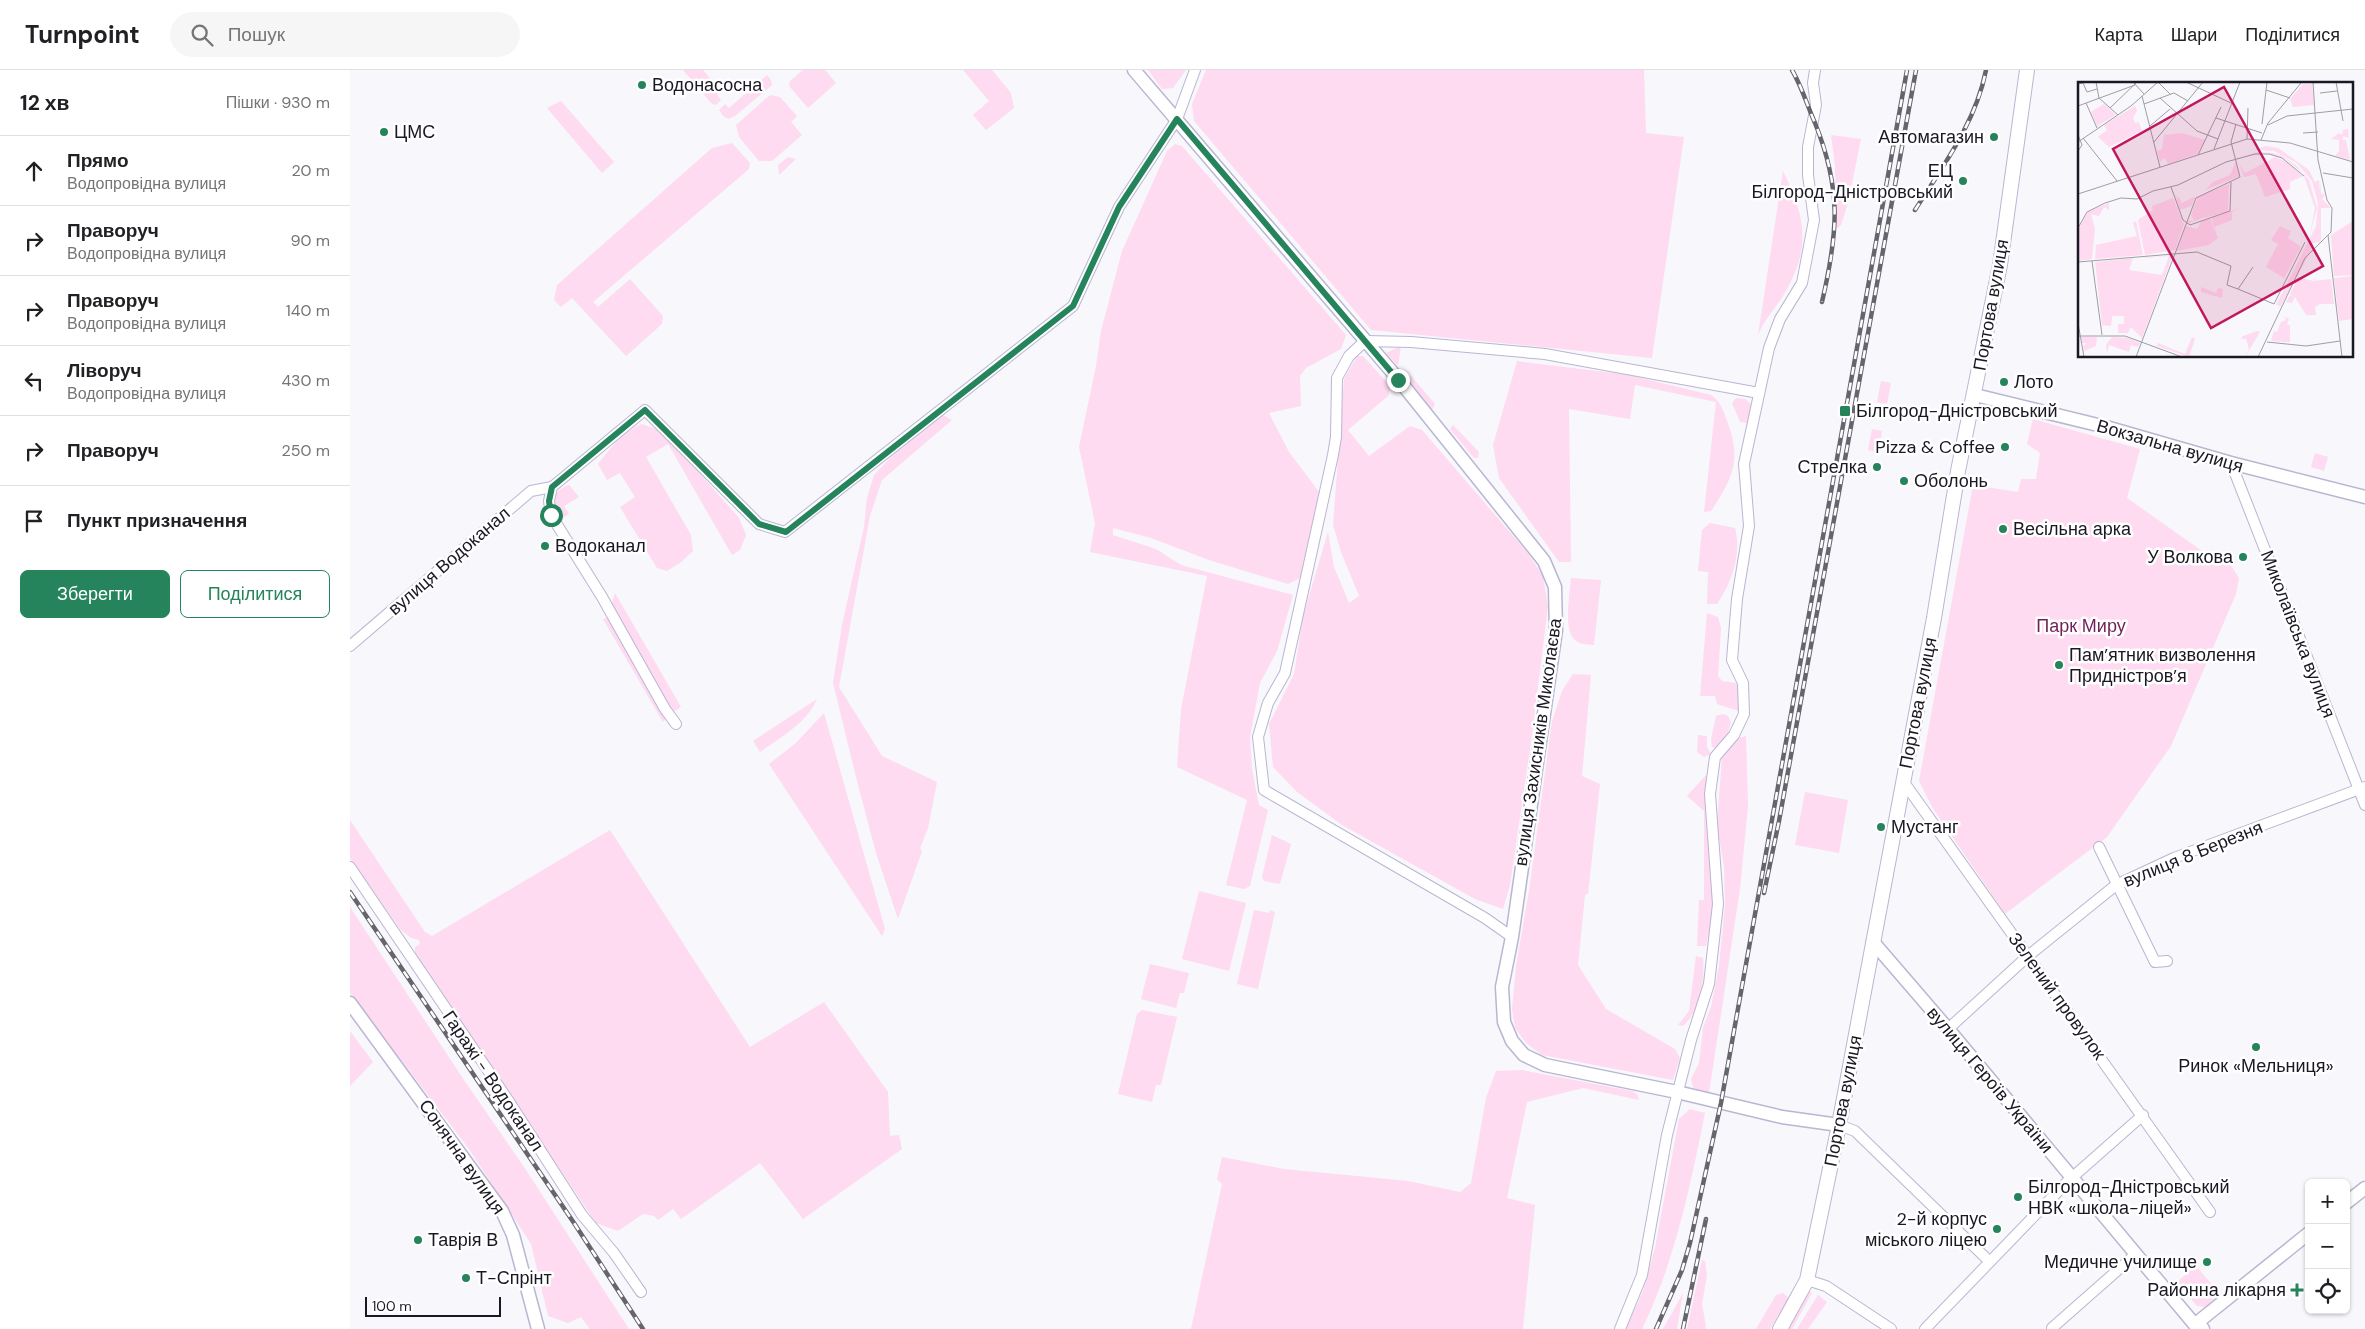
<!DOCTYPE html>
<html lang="uk">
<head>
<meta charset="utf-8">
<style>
	:root { --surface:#fff; --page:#f6f6f6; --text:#202124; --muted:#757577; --line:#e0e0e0; --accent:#25845c }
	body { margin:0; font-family:"DM Sans",sans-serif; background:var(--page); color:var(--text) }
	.controls { position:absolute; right:15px; bottom:15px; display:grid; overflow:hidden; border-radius:8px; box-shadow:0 1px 4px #0004 }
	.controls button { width:45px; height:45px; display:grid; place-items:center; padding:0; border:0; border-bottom:1px solid var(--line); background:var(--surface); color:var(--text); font:25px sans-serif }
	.scale { position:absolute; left:15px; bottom:12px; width:136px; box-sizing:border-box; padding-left:5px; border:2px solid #1a1822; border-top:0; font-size:14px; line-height:18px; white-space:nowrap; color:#1a1822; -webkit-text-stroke:4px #fff; paint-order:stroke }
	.stop { position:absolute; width:15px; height:15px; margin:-11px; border:4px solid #25845c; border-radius:50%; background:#fff }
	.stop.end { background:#25845c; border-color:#fff; box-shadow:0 1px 5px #0008 }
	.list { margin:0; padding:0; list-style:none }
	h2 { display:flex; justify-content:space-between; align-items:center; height:65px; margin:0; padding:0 20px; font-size:21px }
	h2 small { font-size:16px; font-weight:400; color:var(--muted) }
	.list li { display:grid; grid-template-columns:32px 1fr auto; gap:15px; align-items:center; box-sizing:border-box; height:70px; padding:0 20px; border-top:1px solid var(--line) }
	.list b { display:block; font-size:19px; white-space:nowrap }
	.list p { margin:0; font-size:16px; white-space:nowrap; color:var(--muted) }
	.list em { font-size:16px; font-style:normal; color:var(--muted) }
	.actions { display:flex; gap:10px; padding:15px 20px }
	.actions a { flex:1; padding:11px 0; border:1px solid var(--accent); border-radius:8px; text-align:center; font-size:18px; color:var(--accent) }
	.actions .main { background:var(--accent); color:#fff }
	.icon { flex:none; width:28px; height:28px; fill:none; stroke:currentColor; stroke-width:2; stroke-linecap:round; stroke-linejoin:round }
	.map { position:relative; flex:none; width:2015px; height:1259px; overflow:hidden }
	header { display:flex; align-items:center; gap:30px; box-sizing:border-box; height:70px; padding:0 25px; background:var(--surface); border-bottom:1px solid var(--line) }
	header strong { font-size:24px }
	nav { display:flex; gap:28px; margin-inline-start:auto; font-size:18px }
	.search { width:350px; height:45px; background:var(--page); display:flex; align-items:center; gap:12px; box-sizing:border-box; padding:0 18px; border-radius:28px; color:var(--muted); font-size:19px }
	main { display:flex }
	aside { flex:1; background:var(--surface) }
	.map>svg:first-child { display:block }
	.green { fill:#fedbf0 }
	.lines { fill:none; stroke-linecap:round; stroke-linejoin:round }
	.minor-casing { stroke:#b9b6d2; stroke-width:12 }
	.tertiary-casing { stroke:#b9b6d2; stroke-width:15 }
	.secondary-casing { stroke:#b9b6d2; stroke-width:16 }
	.minor { stroke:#fff; stroke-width:10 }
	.tertiary { stroke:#fff; stroke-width:12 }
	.secondary { stroke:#fff; stroke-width:14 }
	.rail-casing { stroke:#66656d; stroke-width:4.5 }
	.rail { stroke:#fff; stroke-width:2.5; stroke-dasharray:8; stroke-linecap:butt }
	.route { stroke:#25845c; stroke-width:6 }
	.poi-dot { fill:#25845c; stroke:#fff; stroke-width:2 }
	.labels { text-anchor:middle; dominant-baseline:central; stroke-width:5; stroke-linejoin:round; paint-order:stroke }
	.poi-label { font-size:18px; fill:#1a1822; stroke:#fff; text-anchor:start }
	.street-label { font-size:18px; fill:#1a1822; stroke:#fff }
	.park-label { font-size:18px; fill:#711f59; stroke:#fff }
	.inset-road { fill:none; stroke:#9f9ea5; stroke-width:1 }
	.view { fill:#c2185b; fill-opacity:0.15; stroke:#c2185b; stroke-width:2.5 }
	.inset-edge { fill:none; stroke:#1a1822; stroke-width:2.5 }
</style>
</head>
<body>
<header>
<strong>Turnpoint</strong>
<div class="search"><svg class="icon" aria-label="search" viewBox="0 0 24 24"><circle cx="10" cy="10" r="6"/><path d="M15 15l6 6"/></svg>Пошук</div>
<nav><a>Карта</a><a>Шари</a><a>Поділитися</a></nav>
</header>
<main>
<aside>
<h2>12 хв<small>Пішки · 930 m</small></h2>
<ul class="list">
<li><svg class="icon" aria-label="ahead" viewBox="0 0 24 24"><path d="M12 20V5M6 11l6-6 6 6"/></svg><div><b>Прямо</b><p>Водопровідна вулиця</p></div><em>20 m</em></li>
<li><svg class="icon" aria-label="right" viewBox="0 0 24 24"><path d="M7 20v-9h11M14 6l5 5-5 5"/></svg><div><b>Праворуч</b><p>Водопровідна вулиця</p></div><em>90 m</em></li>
<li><svg class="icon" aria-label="right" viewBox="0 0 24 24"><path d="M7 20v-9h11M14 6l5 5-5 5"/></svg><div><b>Праворуч</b><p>Водопровідна вулиця</p></div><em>140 m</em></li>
<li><svg class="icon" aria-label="left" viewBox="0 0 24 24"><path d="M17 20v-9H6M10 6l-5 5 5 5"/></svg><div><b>Ліворуч</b><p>Водопровідна вулиця</p></div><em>430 m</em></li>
<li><svg class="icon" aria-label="right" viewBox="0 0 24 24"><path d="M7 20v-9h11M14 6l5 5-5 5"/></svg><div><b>Праворуч</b></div><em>250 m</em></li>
<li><svg class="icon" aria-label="arrive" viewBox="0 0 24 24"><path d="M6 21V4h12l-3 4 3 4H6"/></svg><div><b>Пункт призначення</b></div></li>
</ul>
<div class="actions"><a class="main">Зберегти</a><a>Поділитися</a></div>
</aside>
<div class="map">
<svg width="2015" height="1259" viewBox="0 0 2015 1259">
	<rect width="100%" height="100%" fill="#f7f7fc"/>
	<g class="green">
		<path d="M333,0H353L371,21L367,25L371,30L366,35L362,34Z"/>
		<path d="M453,0H475L486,13L458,38L439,16L440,11Z"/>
		<path d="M613,0H642L661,23L664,38L636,60L623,45L639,31Z"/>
		<path d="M798,0H836L823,18L812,19Z"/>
		<path d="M856,0H1294L1296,63L1334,67L1302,288L1021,260L844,51L842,34Z"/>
		<path d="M417,5L421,10L422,15L385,46L378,49L373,46L369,40L375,34L379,38Z"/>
		<path d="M420,25L430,27L447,46L441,52L452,65L422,91H409L389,67L386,55Z"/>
		<path d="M211,31L264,92L252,103L197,38Z"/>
		<path d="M1481,65L1511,69L1498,133L1491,155L1486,159L1485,95Z"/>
		<path d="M382,73L400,93L399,99L243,232L248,237L280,209L313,246L312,254L276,286L222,228L211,237L204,230L207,215L362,78Z"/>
		<path d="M825,74L832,76L996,265L991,279L956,298L950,306L951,336L919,343L939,382L975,430L950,508L938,514L859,490L801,468L763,458V465L806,479L831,495L943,525L927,581L910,613L900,667L902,699L909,735L918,740L900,816L894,819L876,815L897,730L827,697L831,639L857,506L740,482L745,453L729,377L746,296L751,261L772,181L817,81Z"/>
		<path d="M438,87L446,89L429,105L428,95Z"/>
		<path d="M1433,101C1454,145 1462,173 1437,219C1428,236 1416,246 1408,265Z"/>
		<path d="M1051,276L1048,296L1036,283Z"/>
		<path d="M1007,286H1013L1041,317L1038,326L998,360L1019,386L1060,356L1072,360L1177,482L1193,506L1198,537L1181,672L1160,815L1153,839L1125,829L992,755L947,722L923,697L919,654L944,604L953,546L978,462L984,497L999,533L1009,526L991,482L983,455L994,309Z"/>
		<path d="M1167,291L1279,305L1361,325C1371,332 1373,340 1377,351C1392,389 1383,408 1361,441L1354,442L1366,332L1285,315L1280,349L1219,339L1221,492H1209L1149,408L1143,375Z"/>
		<path d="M1058,305L1061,306L1085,334L1082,340L1055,311Z"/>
		<path d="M1531,311L1541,313L1537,334L1527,332Z"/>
		<path d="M1386,328L1395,329L1402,335L1401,345L1397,353L1390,352L1382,333Z"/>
		<path d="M593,345L602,350L532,410L520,446L489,617L532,686L587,712L578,758L570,778L572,781L548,849L526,783L507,711L483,613L492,555L514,457L517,428L524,405L542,386Z"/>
		<path d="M1683,349L1790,379L1777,428L1869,493L1880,494L1889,508L1886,524L1821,676L1757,767L1655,844L1582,737L1569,711L1623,415L1668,422L1671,409H1686L1690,383L1677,374Z"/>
		<path d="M292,354L306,359L324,374L389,448L396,465L390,480L382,485L318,374L296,387L341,465L343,481L330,493L317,501L307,498L270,437L285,427L270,403L257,410L248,394C260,378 273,362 292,354Z"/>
		<path d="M1103,355L1129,382L1128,388H1124L1100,359Z"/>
		<path d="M1522,359L1532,361L1528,382L1518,380Z"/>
		<path d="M1965,383L1978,387L1974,401L1961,397Z"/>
		<path d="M219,415L229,427L214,436L219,444L209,450C202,436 200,421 219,415Z"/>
		<path d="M1360,453L1385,458C1392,484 1382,512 1367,534H1357L1358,502L1348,501L1352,460Z"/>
		<path d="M1221,508L1251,510L1244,575C1237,574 1230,575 1225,570C1213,560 1220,523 1221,508Z"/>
		<path d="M265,523L331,637L323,642L320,641L262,533Z"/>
		<path d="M1357,543L1368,547L1371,558L1368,606L1372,611L1386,613L1389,621V641L1367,634L1365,626H1350Z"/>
		<path d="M259,547L314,644L316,649L313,652L253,549Z"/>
		<path d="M1223,604L1241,605L1232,706L1250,714L1238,824L1235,825L1228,895L1256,939L1325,979L1330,988L1323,1010L1192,985L1176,973L1165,958L1162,939L1166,896L1179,821L1202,651L1212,621Z"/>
		<path d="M467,629C457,653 431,667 410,682L403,671Z"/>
		<path d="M474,643L535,859L532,866L419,694L446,673Z"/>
		<path d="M1373,644L1378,646L1381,652L1378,663L1365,678L1362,677L1361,669L1366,646Z"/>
		<path d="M1348,665L1357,666V677L1361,684L1354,687L1347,682Z"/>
		<path d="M1396,666L1398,735L1390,819L1359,1023H1353L1343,1017L1341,1009L1349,993L1353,958L1361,937L1369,896L1375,835L1374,797L1367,756L1372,687L1388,668Z"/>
		<path d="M1356,705L1358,710L1357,754L1364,834L1356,876H1347L1349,830H1354V741L1337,726Z"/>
		<path d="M1455,722L1498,730L1489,783L1445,775Z"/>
		<path d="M0,750L75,862L82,866L260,760L400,977L474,932L538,1022L540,1066L549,1065L552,1079L453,1149L410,1093L331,1149L323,1139L308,1150L304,1146L293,1144L268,1161L246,1153L65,885V877L70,874L69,870L61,868L50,859L0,788Z"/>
		<path d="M922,765L941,774L930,814L914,811L912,807Z"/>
		<path d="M849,821L896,833L879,901L832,889Z"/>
		<path d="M0,837L112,1007L176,1100L279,1259H240L231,1247L218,1253L198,1246L181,1174L119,1079L0,923Z"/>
		<path d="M904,840L919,843L920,840L925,842L908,919L887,914Z"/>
		<path d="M1346,886L1353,888C1355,910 1350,941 1333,956L1328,955L1339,941Z"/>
		<path d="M800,894L839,903L834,923H830L826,938L791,929Z"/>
		<path d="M792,940L827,947L811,1015H806L802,1032L768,1024L787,944Z"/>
		<path d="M0,961L23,992L0,1016Z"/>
		<path d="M1172,1000L1282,1021L1287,1024L1289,1030L1233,1018L1177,1032L1157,1128L1185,1135L1173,1259H841L872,1114L867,1109L872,1087L934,1099L1058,1111L1110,1122L1121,1113L1136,1028L1146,1001Z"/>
		<path d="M1340,1039L1355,1043C1340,1117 1325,1191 1292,1259H1276L1293,1221L1305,1178L1329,1049Z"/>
		<path d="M1352,1190L1355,1191L1357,1205L1352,1234L1356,1256L1355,1259H1337Z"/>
		<path d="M1846,1196L1870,1224L1855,1237L1847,1236L1827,1212Z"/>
		<path d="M1459,1221L1462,1223L1442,1259H1438Z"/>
		<path d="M1333,1223L1327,1259H1313Z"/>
		<path d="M1433,1223L1439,1228L1420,1259H1406L1426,1225Z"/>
		<path d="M1468,1225L1477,1232L1458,1259H1447Z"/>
	</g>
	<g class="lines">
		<defs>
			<g id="minor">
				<path d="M1881,393L2015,735"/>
				<path d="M0,576L181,421L202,417"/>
				<path d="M326,654L315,639L252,527L201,445L199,431L202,417L295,340L409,454L435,462L723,236L769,137L827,49L845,0"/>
				<path d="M1553,711L1860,1142"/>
				<path d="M1749,777L1805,892L1817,891"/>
				<path d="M0,797L158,1030L232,1145L264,1183L291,1222"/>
				<path d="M1162,867L1135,848L914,720L908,667L918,633L935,603L983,385L986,367L987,308L999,286L1015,271L1061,272L1195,284L1409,323"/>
				<path d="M1598,959L1678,886L1766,815L1824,788L2015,717"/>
				<path d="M1489,1055L1505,1061L1639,1191"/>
				<path d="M1457,1210L1476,1216L1541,1259"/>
				<path d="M1702,1258L1786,1184"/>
				<path d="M1270,1259L1292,1205L1317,1065L1341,970L1359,914L1368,834L1360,724L1365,687L1384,665L1394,644L1393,613L1382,590L1387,529L1399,456L1394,394L1419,278L1430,249L1452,213L1464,150L1458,105V77L1466,35L1463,13L1465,0"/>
				<path d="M1575,1259L1717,1112L1793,1045"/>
			</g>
			<g id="tertiary">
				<path d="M784,0L1049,310L1194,491L1205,517L1206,560L1162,867L1152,917L1154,952L1162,971L1174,985L1195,995L1327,1022L1432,1047L1489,1055"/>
				<path d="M1625,325L1756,357L1881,393L2015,427"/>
				<path d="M1523,872L1598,959L1845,1255L1848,1252L1853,1259"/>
				<path d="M0,933L152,1141L163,1165L188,1259"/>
				<path d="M1996,1133L2015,1118"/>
				<path d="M1848,1252L1959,1163"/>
			</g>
			<path id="secondary" d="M1430,1259L1457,1210L1489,1055L1584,548L1608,401L1650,195L1677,0"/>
		</defs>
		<use href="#minor" class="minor-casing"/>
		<use href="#tertiary" class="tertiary-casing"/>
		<use href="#secondary" class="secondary-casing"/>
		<use href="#minor" class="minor"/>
		<use href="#tertiary" class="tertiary"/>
		<use href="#secondary" class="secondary"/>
		<defs>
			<g id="rail">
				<path d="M1442,0C1452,17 1457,35 1465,53C1492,120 1488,163 1472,232"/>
				<path d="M1565,140C1593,96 1626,52 1636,0"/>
				<path d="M0,822L224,1153L293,1259"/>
				<path d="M1414,823L1429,751L1566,0"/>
				<path d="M1306,1259L1332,1200L1340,1173L1371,1033L1557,0"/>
				<path d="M1333,1259L1356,1149"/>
			</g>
		</defs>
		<use href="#rail" class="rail-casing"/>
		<use href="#rail" class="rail"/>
	</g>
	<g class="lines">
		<path class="route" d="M201,445L199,431L202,417L295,340L409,454L436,462L723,236L769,137L827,49L1048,310"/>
	</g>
	<g class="poi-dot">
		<circle cx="292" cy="15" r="5"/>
		<circle cx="34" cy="62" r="5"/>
		<circle cx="1644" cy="67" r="5"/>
		<circle cx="1613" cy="111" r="5"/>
		<circle cx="1654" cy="312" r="5"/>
		<rect x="1489" y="335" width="12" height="12" rx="2.5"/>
		<circle cx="1655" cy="377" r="5"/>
		<circle cx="1527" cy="397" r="5"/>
		<circle cx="1554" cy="411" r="5"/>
		<circle cx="1653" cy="459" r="5"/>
		<circle cx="195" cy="476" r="5"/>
		<circle cx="1893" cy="487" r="5"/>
		<circle cx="1709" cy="595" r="5"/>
		<circle cx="1531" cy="757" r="5"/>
		<circle cx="1906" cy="977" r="5"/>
		<circle cx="1668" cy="1127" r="5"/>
		<circle cx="1647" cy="1159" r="5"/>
		<circle cx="68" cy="1170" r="5"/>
		<circle cx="1857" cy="1192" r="5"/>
		<circle cx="116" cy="1208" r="5"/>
		<path d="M1944.5 1212.5h5v5h5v5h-5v5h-5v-5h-5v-5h5z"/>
	</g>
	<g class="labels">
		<g class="poi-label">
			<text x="302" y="15">Водонасосна</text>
			<text x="44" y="62">ЦМС</text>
			<text x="1634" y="67" text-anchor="end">Автомагазин</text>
			<text x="1603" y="101" text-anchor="end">ЕЦ<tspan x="1603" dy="21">Білгород-Дністровський</tspan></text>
			<text x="1664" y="312">Лото</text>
			<text x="1506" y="341">Білгород-Дністровський</text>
			<text x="1645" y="377" text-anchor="end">Pizza &amp; Coffee</text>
			<text x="1517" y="397" text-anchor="end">Стрелка</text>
			<text x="1564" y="411">Оболонь</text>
			<text x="1663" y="459">Весільна арка</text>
			<text x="205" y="476">Водоканал</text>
			<text x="1883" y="487" text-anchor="end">У Волкова</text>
			<text x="1719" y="585">Пам’ятник визволення<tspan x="1719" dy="21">Придністров’я</tspan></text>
			<text x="1541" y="757">Мустанг</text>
			<text x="1906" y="996" text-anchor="middle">Ринок «Мельниця»</text>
			<text x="1678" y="1117">Білгород-Дністровський<tspan x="1678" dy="21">НВК «школа-ліцей»</tspan></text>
			<text x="1637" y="1149" text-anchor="end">2-й корпус<tspan x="1637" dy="21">міського ліцею</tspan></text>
			<text x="78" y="1170">Таврія В</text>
			<text x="1847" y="1192" text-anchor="end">Медичне училище</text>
			<text x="126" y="1208">Т-Спрінт</text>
			<text x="1936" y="1220" text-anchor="end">Районна лікарня</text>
		</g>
		<g class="street-label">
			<text transform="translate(1641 235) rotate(-80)">Портова вулиця</text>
			<text transform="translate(1820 376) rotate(16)">Вокзальна вулиця</text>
			<text transform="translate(99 491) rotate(-41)">вулиця Водоканал</text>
			<text transform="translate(1948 564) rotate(69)">Миколаївська вулиця</text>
			<text transform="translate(1568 633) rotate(-79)">Портова вулиця</text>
			<text transform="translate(1188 672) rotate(-82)">вулиця Захисників Миколаєва</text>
			<text transform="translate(1843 784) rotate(-22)">вулиця 8 Березня</text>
			<text transform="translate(1707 926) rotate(54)">Зелений провулок</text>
			<text transform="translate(1640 1010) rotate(50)">вулиця Героїв України</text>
			<text transform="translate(143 1011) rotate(56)">Гаражі - Водоканал</text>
			<text transform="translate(1493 1031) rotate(-79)">Портова вулиця</text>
			<text transform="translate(112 1087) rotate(55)">Сонячна вулиця</text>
		</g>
		<g class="park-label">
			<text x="1731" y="556">Парк Миру</text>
		</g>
	</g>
	<g transform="translate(1728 12)">
		<rect width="275" height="275" fill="#f7f7fc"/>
		<path d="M225,2H234L236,23L215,25L212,17ZM26,22L38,33L19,44L13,30ZM57,24L59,29L55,36L57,41L61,40L64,49L31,65L20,55L29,48L26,43ZM274,46L270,47L271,56L265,54L264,58H268L272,78L257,74L261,69V58L253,57L261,51L264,53L265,48ZM104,51L127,58L119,72L90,82L87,76L82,80L79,69L84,67L86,53ZM188,64L200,66L231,88L237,100L241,98V110L242,98L243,112H247L244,117L253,126H243V159L233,162L234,167L201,227L202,224L198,223L238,144L240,121L234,99L219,81L196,69L176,68ZM180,70L195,71L206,75L219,84L231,98L239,126L232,152L237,126L225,91L207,77L188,71L160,76ZM197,75L207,79L225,94L212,100V107L187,115L178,92L166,95L161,82L167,91ZM158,79L162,94L127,108L135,100L152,93ZM151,102L150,130L126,136L130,131L125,136L109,142L111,138L116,139L113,133L120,115ZM106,103L96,108L99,116L101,115L104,121L118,114L113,124L102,128L96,108ZM95,116L106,142L97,168L67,173L60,138L75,128L74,124ZM31,121V128L26,125L21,134L13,132L17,147L14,177L0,179V149L6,136L11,129ZM162,126L154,130V138L136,145L140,156L131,163L99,169L108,144L119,147L124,138L133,137L137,155L134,136ZM58,139L65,173L17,177L18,163L59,154L55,141ZM275,139V193L256,194L253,153ZM202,144L213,149L210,156L223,165L194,219L206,196L188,185L200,162L193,158ZM95,173L64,256L53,245L50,251H40V242H46V234H34L33,244L24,243L25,251L17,180L55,176L51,188L84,193L91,174L60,176ZM275,194V237L261,239L256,196ZM220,195L235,199L253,197L256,222H242L237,225L238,233H228L217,215L214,221L208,220L212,213L215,215L212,212ZM123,205L138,211L140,206L145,207L144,216L123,210ZM206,235L211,237L209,243H212V260L193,259L196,249L199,250L203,240L208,238ZM179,249L182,250L167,275L171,267L168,257H163L165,254ZM3,255H19L18,264L6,269L5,264L9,261H4ZM34,255L50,256L62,261L60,265L53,263L51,270L31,263L29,271L28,263ZM114,255L117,257L111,275L79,264L80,261L107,272Z" fill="#fedbf0"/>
		<path class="inset-road" d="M18,0L21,16L40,33M55,0L66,12M80,0L92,12M108,0L153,21M214,0H231M258,0L265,39M0,2L5,1L9,10L19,7M188,8L212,16M242,11L259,9M64,14L82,85M82,16L119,49L140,57M8,21L19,46M66,22L96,11L110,19M0,24L57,3M32,26L59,0M138,36L184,51M184,42L189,0M190,43L209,34L275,27M72,44L92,27M225,51L240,50M0,53L4,63L0,69M5,56L39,99M169,57L170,26M183,58L190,41L223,1M0,60L53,24L80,0M76,60L125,0M136,67L162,0M120,73L143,25M245,91L275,96M93,105L105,138L112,143L152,129L153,100M0,112L169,57L212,61L275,80M0,146L9,130L27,121L43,116L59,117L75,109L100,103L148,80L177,72H191L204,76L226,94M250,153L264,275M14,179L24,253M0,180L119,170L153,184L149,203L160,207L175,185M160,207L196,222L227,160M0,241L6,275M0,254H47L104,275M189,260L228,264L262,259M58,275L118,116L162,95L153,60L158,42M180,275L227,176L253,150L254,126L249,118L240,78L235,0"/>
		<path class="view" d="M146,5L245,184L133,246L35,67Z"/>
		<rect width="275" height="275" class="inset-edge"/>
	</g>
</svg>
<div class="controls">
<button>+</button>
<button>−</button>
<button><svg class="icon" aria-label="locate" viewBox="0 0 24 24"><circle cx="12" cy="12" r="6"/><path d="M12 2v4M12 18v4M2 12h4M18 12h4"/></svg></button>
</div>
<div class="scale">100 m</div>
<div class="stop" style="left:201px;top:445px"></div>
<div class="stop end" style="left:1048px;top:310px"></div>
</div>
</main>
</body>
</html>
